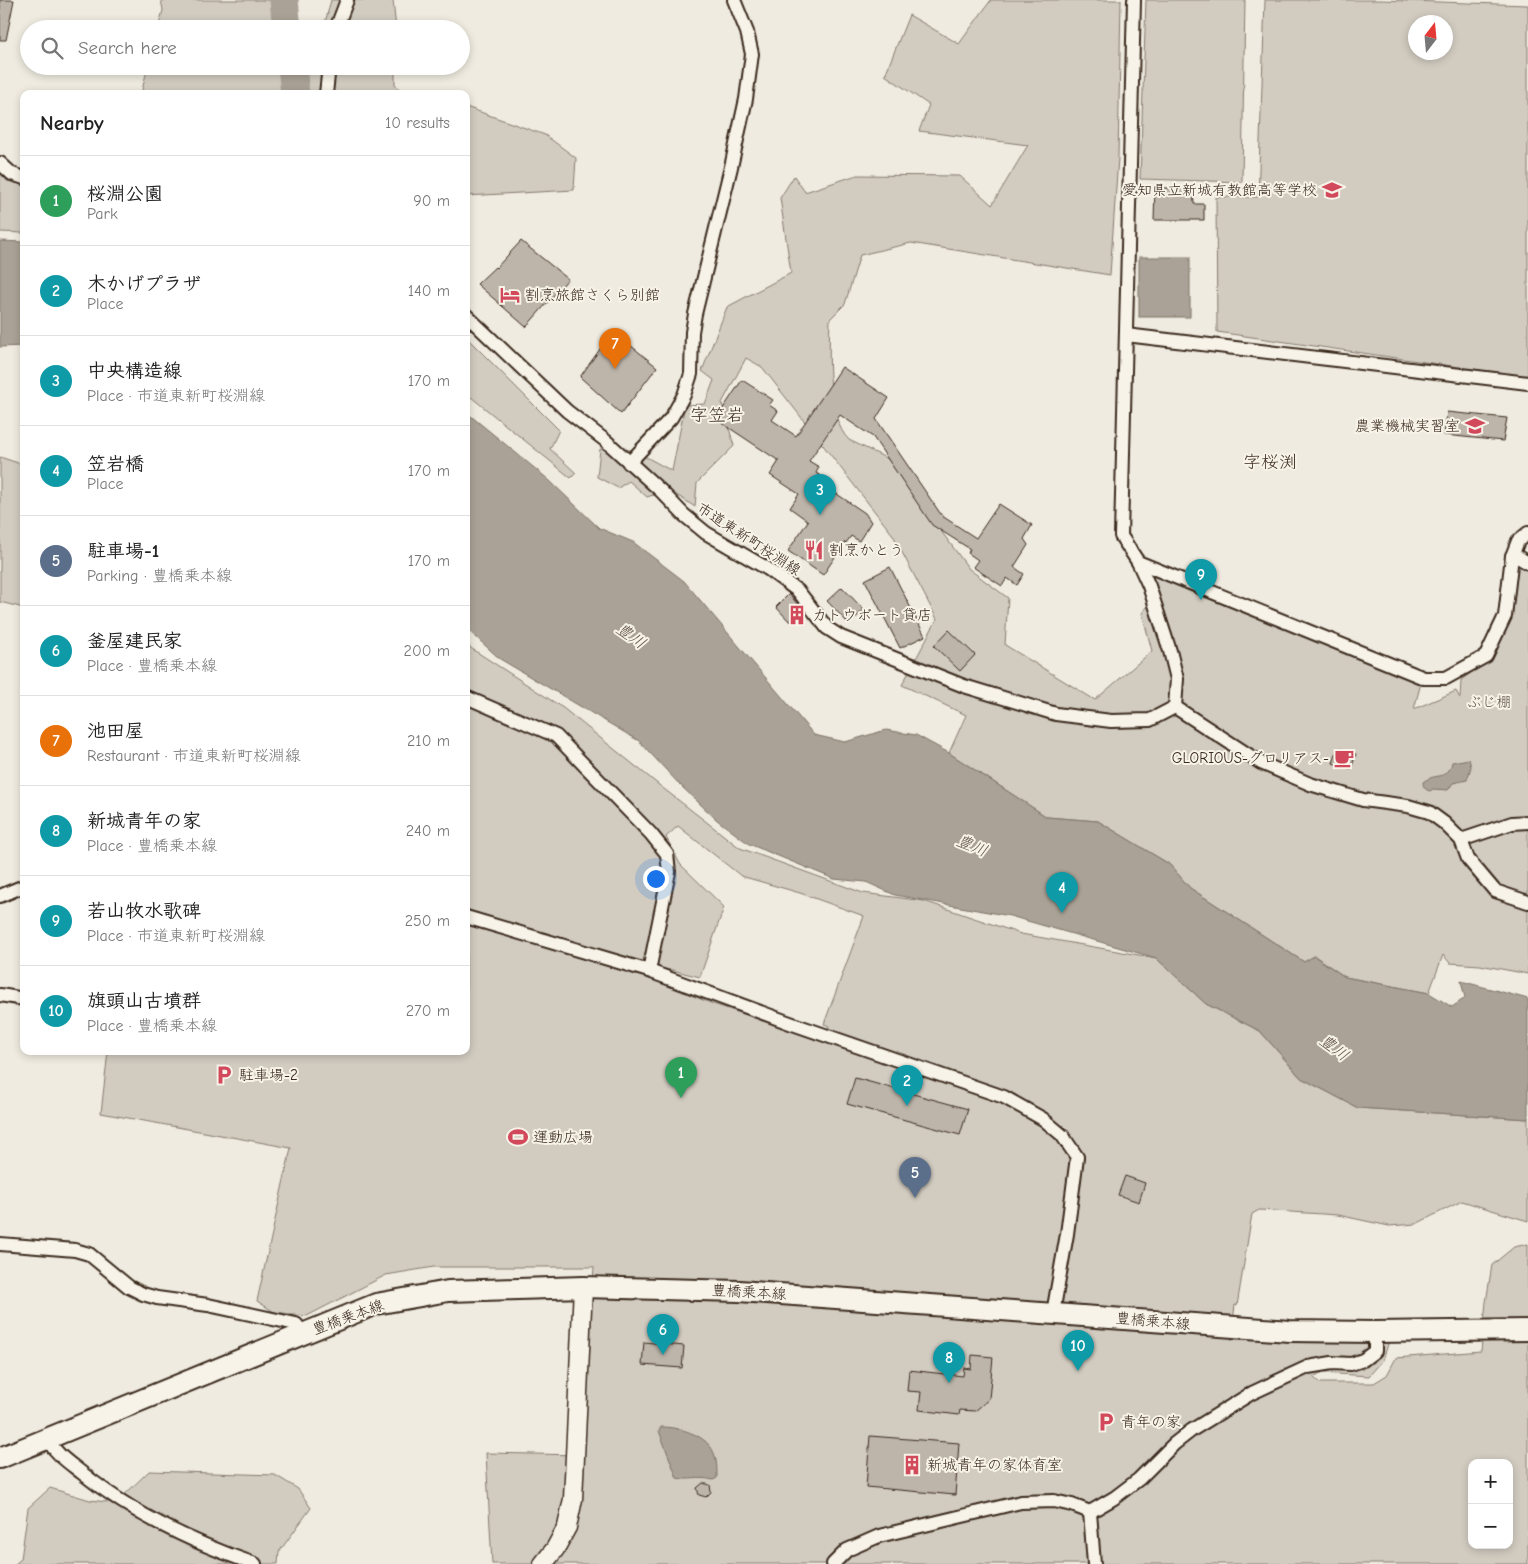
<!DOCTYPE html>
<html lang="en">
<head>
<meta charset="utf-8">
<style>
	:root { --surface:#fff; --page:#f2f2f2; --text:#222; --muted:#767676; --line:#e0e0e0; --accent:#0b8043 }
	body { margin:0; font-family:"Comic Neue","Klee One",sans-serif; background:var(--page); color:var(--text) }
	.controls { position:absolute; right:15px; bottom:15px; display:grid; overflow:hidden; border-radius:10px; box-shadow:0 2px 8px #0003 }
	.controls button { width:45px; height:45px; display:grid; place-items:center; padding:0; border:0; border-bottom:1px solid var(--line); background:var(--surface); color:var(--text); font:25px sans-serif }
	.compass { position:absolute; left:1408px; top:15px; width:45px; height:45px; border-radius:50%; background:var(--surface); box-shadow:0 2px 8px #0003; rotate:16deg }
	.you { position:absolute; left:655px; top:878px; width:18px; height:18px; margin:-12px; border:4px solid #fff; border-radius:50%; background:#1a73e8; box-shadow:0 0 0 8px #1a73e833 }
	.badge { display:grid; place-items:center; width:32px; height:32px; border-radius:50%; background:var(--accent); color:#fff; font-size:16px; font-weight:700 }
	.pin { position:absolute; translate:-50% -41px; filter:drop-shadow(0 1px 2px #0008) }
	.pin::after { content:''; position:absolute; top:26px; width:18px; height:15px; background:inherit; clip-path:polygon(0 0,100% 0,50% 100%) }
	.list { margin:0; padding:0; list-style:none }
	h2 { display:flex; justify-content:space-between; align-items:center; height:65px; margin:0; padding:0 20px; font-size:21px }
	h2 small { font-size:16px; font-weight:400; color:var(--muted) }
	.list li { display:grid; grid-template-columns:32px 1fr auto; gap:15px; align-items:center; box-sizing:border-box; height:90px; padding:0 20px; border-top:1px solid var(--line) }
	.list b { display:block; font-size:19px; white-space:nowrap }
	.list p { margin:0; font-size:16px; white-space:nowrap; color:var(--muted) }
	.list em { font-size:16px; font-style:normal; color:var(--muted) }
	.icon { flex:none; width:28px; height:28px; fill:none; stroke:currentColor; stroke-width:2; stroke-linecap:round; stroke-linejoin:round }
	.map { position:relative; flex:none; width:1528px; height:1564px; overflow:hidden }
	.search { position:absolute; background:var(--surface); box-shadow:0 2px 8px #0003; left:20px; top:20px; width:450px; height:55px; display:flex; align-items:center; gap:12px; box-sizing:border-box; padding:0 18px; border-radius:28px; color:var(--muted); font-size:19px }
	.panel { position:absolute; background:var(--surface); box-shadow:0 2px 8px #0003; left:20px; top:90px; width:450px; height:965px; border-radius:10px }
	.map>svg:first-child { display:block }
	.green { fill:#d1cbc0; stroke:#867a6f; fill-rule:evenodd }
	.water { fill:#aaa296; stroke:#7e7266 }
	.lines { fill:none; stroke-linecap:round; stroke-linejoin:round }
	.river { stroke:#aaa296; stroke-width:29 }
	.building { fill:#bdb5aa; stroke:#3b2a1e }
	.street-casing { stroke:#3b2a1e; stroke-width:16 }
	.secondary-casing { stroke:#3b2a1e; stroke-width:21 }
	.primary-casing { stroke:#3b2a1e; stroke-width:24 }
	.street { stroke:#f7f3e8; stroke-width:12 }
	.secondary { stroke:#f7f3e8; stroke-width:18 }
	.primary { stroke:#f7f3e8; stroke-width:20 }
	.labels { text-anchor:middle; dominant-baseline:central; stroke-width:4; stroke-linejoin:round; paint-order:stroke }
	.poi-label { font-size:15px; fill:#3b2a1e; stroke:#f7f3e8; text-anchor:start }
	.street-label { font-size:15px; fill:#3b2a1e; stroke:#f7f3e8 }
	.park-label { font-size:15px; fill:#605246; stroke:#f7f3e8 }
	.water-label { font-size:16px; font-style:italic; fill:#625448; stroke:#f7f3e8 }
	.quarter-label { font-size:18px; fill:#3b2a1e; stroke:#f7f3e8 }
</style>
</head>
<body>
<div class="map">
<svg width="1528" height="1564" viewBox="0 0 1528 1564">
	<rect width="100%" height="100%" fill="#efebe0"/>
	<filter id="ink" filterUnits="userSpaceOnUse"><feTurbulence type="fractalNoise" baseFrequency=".02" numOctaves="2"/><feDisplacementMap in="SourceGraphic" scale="10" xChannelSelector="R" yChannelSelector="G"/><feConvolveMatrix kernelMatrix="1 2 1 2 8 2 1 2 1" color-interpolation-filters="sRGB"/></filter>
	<g filter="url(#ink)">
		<g class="green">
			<path d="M161,0H289L295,19L308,22L325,23L331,0H393L396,29H158L163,10Z"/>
			<path d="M991,0H1121L1118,158L1110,275L911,243L860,255L845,304L830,319C829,350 826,418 849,440L888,459L969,569L1008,598L1005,645L1095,700L1152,651L1142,613L1154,599L1144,568L1421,683L1414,709L1456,691L1460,698L1461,680L1490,659L1514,561L1528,569V974L1480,965L1450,963L1443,955L1429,993L1345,977L1315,956L1304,962L1190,888L1169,864L1098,821L1047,817L949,753L966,715L902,685L937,619L893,535L762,367L746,358L722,403L734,446L697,483L695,507L669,490L647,497L629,481L618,488L597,477L600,449L633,450L672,471L685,405L705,404L714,380L702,371L727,307L791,273L780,198L794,176L805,192L857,175L960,176L992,205L1028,145L919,131L929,105L885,75L909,15L959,44Z"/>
			<path d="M1146,0H1245L1242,182L1140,179Z"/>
			<path d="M1265,0H1380L1528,5V377L1217,332L1216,197H1258ZM1416,22H1446V52H1416Z"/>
			<path d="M148,66H395V84L403,94H141Z"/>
			<path d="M466,107L545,135L576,158L574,190L466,196Z"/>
			<path d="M0,171L7,181L24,185V233L0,232Z"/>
			<path d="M466,337L559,430L550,449L576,473L571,478L466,393Z"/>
			<path d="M0,457L24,465V608L0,602Z"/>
			<path d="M466,645L563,708L664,789L740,848L863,893L924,901L1021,934L1156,958L1206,1004L1260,1031L1301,1078L1358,1108L1528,1119V1221L1462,1201L1416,1224L1389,1226L1338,1215L1259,1210L1252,1214L1237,1306L1235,1305L1231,1339L1389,1341L1383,1360L1369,1376L1321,1373L1313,1377L1320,1383H1374L1387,1375L1396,1358L1481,1351L1486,1302L1492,1265L1514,1247L1528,1244V1564H492L486,1453L581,1455L594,1267H434L386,1275L307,1316L274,1312L257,1301L291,1148L101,1113L108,1051H466ZM678,826L741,876L800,893L864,916L824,1024L829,1026L823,1040L713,1004L641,975L667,871L664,854L672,871L651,959L657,968L672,970L700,977L724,907L680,864L666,837ZM1472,1463H1509V1545H1472Z"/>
			<path d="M149,1471L275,1475L298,1489L311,1508L279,1552L278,1564H15L21,1559L28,1508L50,1488L90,1500L116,1503Z"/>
		</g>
		<g class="water">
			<path d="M0,241L24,242V346L0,347Z"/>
			<rect x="1139" y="257" width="51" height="60"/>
			<path d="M466,412L549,480L599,528L633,542L684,581L814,735L845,742L886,730L916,735L949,753L1047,817L1098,821L1169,864L1190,888L1304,962L1314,956L1345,977L1429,993L1452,1007L1465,998L1461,981L1528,999V1119L1358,1108L1301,1078L1260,1031L1206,1004L1156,958L1010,916L895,895L866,882L834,879L749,844L717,820L680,785L639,741L500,659L466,628Z"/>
			<path d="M1469,759L1471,767L1467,780L1453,783L1448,790L1433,789L1430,791C1425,790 1423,787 1423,782C1436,772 1448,781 1452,762Z"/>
			<path d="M661,1427C678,1427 705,1434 713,1451C717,1459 717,1468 717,1478L713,1480C699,1476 688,1481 677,1478L659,1431Z"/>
		</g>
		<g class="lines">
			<g class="river">
				<path d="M284,0L287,29"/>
				<path d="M292,66L295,94"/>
			</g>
		</g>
		<g class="building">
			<path d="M0,0H14L6,40H0Z"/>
			<path d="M1155,188H1193L1194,204H1204V220H1154Z"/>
			<path d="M521,241L568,279L526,327L477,284L495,267L496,268Z"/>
			<path d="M613,331L657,367L621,414L580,377Z"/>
			<path d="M842,367L889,398L876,419L942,516L976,538L999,504L1032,525L1024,539L1028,545L1014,567L1024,574L1017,585L1007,578L1002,586L973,567L978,560L968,553L970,549L932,525L873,437L840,415L809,461L819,467L816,473L827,480L825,486L865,513L871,522L859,541L851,536L846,543L845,542L823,575L788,551L808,521L790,508L799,494L770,475L779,461L716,419L742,380L773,400L769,405L778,411L772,420L796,436Z"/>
			<path d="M1447,412L1507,418L1503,441L1444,435Z"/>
			<path d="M890,567L925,636L900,648L865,580Z"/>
			<path d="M842,587L864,610L849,624L827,601Z"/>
			<path d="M789,594L800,607L790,622L776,607Z"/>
			<path d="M949,630L975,655L960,671L934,646Z"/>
			<path d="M1338,748L1356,754L1351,769L1333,763Z"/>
			<path d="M855,1078L968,1109L960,1135L847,1104Z"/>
			<path d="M1125,1176L1145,1183L1139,1202L1118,1195Z"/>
			<path d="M644,1342L684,1346L682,1368L642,1365Z"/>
			<path d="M972,1355L993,1357L989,1399L975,1411L960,1410L959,1415L919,1410L921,1392L907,1391L909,1370L963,1376L964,1368L971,1369Z"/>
			<path d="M870,1436L959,1443L955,1495L866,1487Z"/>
			<path d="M703,1483L710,1485L711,1492L706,1497L699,1495L697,1488Z"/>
		</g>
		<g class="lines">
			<defs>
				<g id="street">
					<path d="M1134,0L1121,536L1138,562L1149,586L1170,651L1177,679L1175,707"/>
					<path d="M336,29L347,0"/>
					<path d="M326,94L329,66"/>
					<path d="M0,163L12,174L24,178"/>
					<path d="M466,315L567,411L606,441L661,491L684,515L706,533L768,569L798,591L827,628L841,637L964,686L1056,714L1111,721L1150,720L1175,707"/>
					<path d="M1126,335L1528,383"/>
					<path d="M629,463L671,418L684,395L691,374L692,332L695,314L731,167L746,99L752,54L747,32L734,0"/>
					<path d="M1512,556L1518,557L1528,563"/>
					<path d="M1138,562L1424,678H1446L1486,656L1505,616L1512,556L1518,541L1528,533"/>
					<path d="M466,697L556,736L651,834L667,854L669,872L649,971"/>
					<path d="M1175,707L1261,763L1310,784L1363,800L1408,806L1429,812L1444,823L1461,840L1468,859L1495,891L1528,902"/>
					<path d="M1461,840L1512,823L1528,822"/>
					<path d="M0,896L24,886"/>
					<path d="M466,917L649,971L790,1023L1004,1097L1043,1119L1062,1135L1077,1157L1067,1234L1053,1313"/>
					<path d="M0,995L24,999"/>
					<path d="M0,1244L75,1250L89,1254L129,1287L143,1294L157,1298L208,1305L296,1324L303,1333"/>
					<path d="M47,1439C57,1455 68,1462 82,1473C133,1514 193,1543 255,1564"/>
					<path d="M833,1564L847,1550L879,1536L1021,1502L1054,1501L1072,1505L1090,1512"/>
					<path d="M1094,1564L1090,1512L1114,1498L1139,1479L1174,1444L1192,1430L1252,1393L1308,1367L1332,1363L1351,1364L1363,1360L1375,1351V1332"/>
				</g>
				<path id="secondary" d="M543,1564L555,1549L567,1527L573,1499L583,1287"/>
				<path id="primary" d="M0,1458L376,1304L448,1291L583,1287L739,1291L1290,1331L1375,1332L1528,1330"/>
			</defs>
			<use href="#street" class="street-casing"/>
			<use href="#secondary" class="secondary-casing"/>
			<use href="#primary" class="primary-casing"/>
			<use href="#street" class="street"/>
			<use href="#secondary" class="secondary"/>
			<use href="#primary" class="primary"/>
		</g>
	</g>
	<defs>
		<symbol id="school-bare" viewBox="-9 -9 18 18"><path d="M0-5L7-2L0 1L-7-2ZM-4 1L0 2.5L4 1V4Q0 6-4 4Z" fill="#d1495b" stroke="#f7f3e8" stroke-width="2.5" paint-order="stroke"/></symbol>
		<symbol id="hotel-bare" viewBox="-9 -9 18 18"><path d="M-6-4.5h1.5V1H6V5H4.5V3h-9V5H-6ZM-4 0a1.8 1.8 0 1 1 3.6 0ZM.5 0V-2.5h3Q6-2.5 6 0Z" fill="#d1495b" stroke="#f7f3e8" stroke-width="2.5" paint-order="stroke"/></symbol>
		<symbol id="restaurant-bare" viewBox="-9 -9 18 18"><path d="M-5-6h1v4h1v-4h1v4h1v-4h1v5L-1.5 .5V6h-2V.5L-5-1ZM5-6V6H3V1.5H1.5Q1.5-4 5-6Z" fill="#d1495b" stroke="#f7f3e8" stroke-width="2.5" paint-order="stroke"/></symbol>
		<symbol id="building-bare" viewBox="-9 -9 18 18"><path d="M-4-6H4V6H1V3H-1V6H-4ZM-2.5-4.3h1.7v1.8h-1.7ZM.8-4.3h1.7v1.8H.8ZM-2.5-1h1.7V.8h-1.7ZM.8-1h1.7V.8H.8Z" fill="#d1495b" stroke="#f7f3e8" stroke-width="2.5" paint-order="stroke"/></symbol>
		<symbol id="cafe-bare" viewBox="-9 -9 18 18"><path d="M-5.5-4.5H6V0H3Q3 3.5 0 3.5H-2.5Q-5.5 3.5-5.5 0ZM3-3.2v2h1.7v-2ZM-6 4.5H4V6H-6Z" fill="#d1495b" stroke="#f7f3e8" stroke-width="2.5" paint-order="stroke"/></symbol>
		<symbol id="parking-bare" viewBox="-9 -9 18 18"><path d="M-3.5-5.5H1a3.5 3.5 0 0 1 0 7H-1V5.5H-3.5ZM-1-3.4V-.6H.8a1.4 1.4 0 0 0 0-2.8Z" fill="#d1495b" stroke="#f7f3e8" stroke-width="2.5" paint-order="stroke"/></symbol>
		<symbol id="stadium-bare" viewBox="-9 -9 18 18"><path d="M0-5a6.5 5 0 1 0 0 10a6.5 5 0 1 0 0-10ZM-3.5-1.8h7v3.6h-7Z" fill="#d1495b" stroke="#f7f3e8" stroke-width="2.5" paint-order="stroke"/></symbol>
	</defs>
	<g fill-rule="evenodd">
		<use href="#school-bare" x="1318" y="176" width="28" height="28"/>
		<use href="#hotel-bare" x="496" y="281" width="28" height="28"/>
		<use href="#school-bare" x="1461" y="412" width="28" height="28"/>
		<use href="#restaurant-bare" x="800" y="536" width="28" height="28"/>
		<use href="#building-bare" x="783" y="601" width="28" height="28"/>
		<use href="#cafe-bare" x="1330" y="744" width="28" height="28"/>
		<use href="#parking-bare" x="210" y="1061" width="28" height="28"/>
		<use href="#stadium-bare" x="504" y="1123" width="28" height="28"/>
		<use href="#parking-bare" x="1092" y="1408" width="28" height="28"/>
		<use href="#building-bare" x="898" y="1451" width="28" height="28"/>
	</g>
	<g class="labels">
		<g class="poi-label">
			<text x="1317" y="190" text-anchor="end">愛知県立新城有教館高等学校</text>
			<text x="525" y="295">割烹旅館さくら別館</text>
			<text x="1460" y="426" text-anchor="end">農業機械実習室</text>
			<text x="829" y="550">割烹かとう</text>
			<text x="812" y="615">カトウボート貸店</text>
			<text x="1329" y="758" text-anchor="end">GLORIOUS-グロリアス-</text>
			<text x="239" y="1075">駐車場-2</text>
			<text x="533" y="1137">運動広場</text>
			<text x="1121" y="1422">青年の家</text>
			<text x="927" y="1465">新城青年の家体育室</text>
		</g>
		<g class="street-label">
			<text transform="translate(749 539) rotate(33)">市道東新町桜淵線</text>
			<text transform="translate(749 1292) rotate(3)">豊橋乗本線</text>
			<text transform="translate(348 1317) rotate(-20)">豊橋乗本線</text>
			<text transform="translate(1153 1321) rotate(5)">豊橋乗本線</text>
		</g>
		<g class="park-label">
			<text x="1489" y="702">ぶじ棚</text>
		</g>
		<g class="water-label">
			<text transform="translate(631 636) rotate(36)">豊川</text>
			<text transform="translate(972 846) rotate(23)">豊川</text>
			<text transform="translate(1334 1048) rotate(37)">豊川</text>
		</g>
		<g class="quarter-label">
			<text x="717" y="415">字笠岩</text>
			<text x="1270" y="462">字桜渕</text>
		</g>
	</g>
</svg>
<div class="controls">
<button>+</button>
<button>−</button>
</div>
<svg class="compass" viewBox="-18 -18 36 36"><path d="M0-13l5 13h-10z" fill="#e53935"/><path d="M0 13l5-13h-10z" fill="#767676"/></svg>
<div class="you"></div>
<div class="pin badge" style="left:681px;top:1098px;background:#2e9e5b">1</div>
<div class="pin badge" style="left:907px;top:1106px;background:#0f9aa8">2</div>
<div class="pin badge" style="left:820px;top:515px;background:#0f9aa8">3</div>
<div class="pin badge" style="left:1062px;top:913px;background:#0f9aa8">4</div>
<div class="pin badge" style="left:915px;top:1198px;background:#5c6f8a">5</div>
<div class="pin badge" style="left:663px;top:1355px;background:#0f9aa8">6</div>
<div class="pin badge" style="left:615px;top:369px;background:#e8710a">7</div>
<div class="pin badge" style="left:949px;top:1383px;background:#0f9aa8">8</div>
<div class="pin badge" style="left:1201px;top:600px;background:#0f9aa8">9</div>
<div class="pin badge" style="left:1078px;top:1371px;background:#0f9aa8">10</div>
<div class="search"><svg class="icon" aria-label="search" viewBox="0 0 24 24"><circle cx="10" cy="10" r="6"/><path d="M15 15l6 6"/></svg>Search here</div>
<section class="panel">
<h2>Nearby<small>10 results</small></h2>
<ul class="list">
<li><span class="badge" style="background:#2e9e5b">1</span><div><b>桜淵公園</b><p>Park</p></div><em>90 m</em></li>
<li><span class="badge" style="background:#0f9aa8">2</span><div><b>木かげプラザ</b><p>Place</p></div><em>140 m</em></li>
<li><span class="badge" style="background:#0f9aa8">3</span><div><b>中央構造線</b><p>Place · 市道東新町桜淵線</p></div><em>170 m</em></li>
<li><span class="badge" style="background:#0f9aa8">4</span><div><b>笠岩橋</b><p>Place</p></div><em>170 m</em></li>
<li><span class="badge" style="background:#5c6f8a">5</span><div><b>駐車場-1</b><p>Parking · 豊橋乗本線</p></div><em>170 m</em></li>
<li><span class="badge" style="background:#0f9aa8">6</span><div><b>釜屋建民家</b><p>Place · 豊橋乗本線</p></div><em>200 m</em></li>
<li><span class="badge" style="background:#e8710a">7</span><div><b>池田屋</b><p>Restaurant · 市道東新町桜淵線</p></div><em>210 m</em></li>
<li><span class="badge" style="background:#0f9aa8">8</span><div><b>新城青年の家</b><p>Place · 豊橋乗本線</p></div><em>240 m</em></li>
<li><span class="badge" style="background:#0f9aa8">9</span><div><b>若山牧水歌碑</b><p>Place · 市道東新町桜淵線</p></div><em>250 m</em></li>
<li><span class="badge" style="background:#0f9aa8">10</span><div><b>旗頭山古墳群</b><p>Place · 豊橋乗本線</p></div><em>270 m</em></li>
</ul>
</section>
</div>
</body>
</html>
